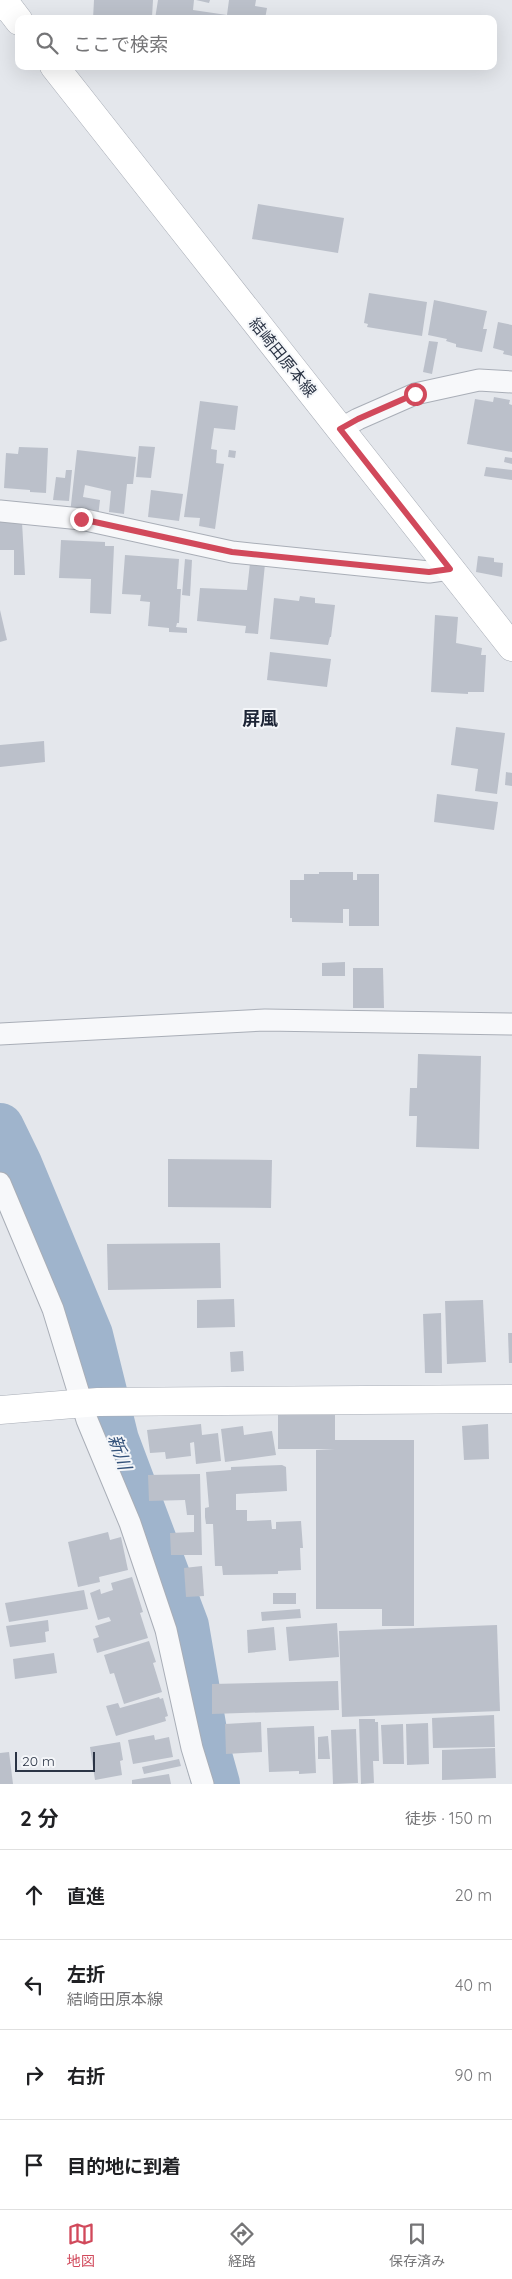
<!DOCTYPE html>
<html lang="ja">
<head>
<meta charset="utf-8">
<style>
	:root { --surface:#fff; --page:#f2f2f2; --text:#202124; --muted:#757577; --line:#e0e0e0; --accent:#d1495b }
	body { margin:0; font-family:Quicksand,"Noto Sans JP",sans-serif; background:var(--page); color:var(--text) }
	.scale { position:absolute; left:15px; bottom:12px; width:80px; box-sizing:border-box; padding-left:5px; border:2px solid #2b3445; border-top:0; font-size:14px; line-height:18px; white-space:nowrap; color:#2b3445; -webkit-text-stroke:4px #f4f6f9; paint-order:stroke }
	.stop { position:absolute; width:15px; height:15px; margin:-11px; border:4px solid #d1495b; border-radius:50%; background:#fff }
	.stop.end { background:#d1495b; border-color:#fff; box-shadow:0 1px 5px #0008 }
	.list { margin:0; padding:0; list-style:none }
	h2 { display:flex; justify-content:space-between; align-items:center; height:65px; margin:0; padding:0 20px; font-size:21px }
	h2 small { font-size:16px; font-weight:400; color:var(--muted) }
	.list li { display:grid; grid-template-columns:32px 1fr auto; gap:15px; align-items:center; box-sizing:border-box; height:90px; padding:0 20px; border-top:1px solid var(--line) }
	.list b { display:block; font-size:19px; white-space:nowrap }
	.list p { margin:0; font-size:16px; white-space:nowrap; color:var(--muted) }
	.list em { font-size:16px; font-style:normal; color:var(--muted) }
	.icon { flex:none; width:28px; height:28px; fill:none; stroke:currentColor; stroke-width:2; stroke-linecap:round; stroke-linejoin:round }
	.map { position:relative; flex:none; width:512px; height:1784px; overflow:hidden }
	.search { position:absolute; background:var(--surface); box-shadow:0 5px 20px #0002; left:15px; right:15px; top:15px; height:55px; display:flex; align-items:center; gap:12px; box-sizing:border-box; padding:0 18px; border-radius:10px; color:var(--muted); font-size:19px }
	.sheet { height:425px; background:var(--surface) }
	nav { display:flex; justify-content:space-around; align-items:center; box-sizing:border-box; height:70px; border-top:1px solid var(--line); background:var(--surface); font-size:14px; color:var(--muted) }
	nav a { display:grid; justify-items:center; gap:2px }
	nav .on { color:var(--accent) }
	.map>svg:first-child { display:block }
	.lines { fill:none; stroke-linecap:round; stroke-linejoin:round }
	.river { stroke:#9fb4cc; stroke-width:48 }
	.building { fill:#bbc0ca }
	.street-casing { stroke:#a9aeb7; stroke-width:23 }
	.secondary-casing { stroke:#a9aeb7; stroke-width:29 }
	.street { stroke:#f7f8fa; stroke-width:21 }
	.secondary { stroke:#fff; stroke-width:28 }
	.route { stroke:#d1495b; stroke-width:6 }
	.labels { text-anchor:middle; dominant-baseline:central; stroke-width:4; stroke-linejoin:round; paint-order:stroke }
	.street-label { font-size:16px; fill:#2b3445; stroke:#f4f6f9 }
	.neighbourhood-label { font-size:18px; font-weight:bold; fill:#1d2536; stroke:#f4f6f9 }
	.water-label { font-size:18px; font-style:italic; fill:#34527a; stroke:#f4f6f9 }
</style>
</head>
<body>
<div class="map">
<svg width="512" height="1784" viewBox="0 0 512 1784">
	<rect width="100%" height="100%" fill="#e4e7ec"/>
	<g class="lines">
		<path class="river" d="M0,1127L18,1164L89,1335L115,1440L185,1626L206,1748L216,1784"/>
	</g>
	<g class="building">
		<path d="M94,0H153L152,17L129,15V19H93Z"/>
		<path d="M158,0H194L193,10L227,15L229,0H256L255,6L267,8L265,19H155Z"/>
		<path d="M196,0H210L209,3Z"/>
		<path d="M258,204L344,218L338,253L252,239Z"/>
		<path d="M369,293L427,302L422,336L367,327L368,324L364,323Z"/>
		<path d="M434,300L487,311L483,329H487L482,352L456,347V344L446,341L447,339L428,335Z"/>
		<path d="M498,322L512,325V356L503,354L504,351L493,348Z"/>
		<path d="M429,341L438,342L432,374L423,372Z"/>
		<path d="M494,397L510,400L509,404L512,405V452L467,444L475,399L493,402Z"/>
		<path d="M200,401L238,406L235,430L214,428L211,449L217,450L216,463L224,464L215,529L199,526L200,518L184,517Z"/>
		<path d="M139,446L155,447L151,478L136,477Z"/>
		<path d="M19,447L48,448L46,493L30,492V490L4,488L6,453L18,454Z"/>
		<path d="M77,450L136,457L133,484H127L124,514L109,512L111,491L85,485L83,497L100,500L98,517L70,514Z"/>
		<path d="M229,450L236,451L235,458L228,457Z"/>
		<path d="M505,457L512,458V464L504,462Z"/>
		<path d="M486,467L512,470V480L484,476Z"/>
		<path d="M66,470H72L69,501L53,500L56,477L65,478Z"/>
		<path d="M151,490L183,494L179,521L148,517Z"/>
		<path d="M0,522H22L25,575H14V550H0Z"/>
		<path d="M61,540L105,542V546H114L111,614L90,613L91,579L59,578Z"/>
		<path d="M125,555L179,559L177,589H181L179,623H177L176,627L187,628V633L169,632V628L148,626L150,602L140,601L141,595L122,594Z"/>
		<path d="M478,556L494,558V562L503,563L502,577L476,572Z"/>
		<path d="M185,559L192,560L190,596L182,595Z"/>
		<path d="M250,563L265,564L258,634L245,633L246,626L197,621L200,588L247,590Z"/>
		<path d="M300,596L315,598V603L335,605L331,637H330L328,645L270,639L274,598L299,601Z"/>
		<path d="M0,610L7,640L0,642Z"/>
		<path d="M435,615L458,617L456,643L482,648L481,655H486L484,692H468V694L431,692Z"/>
		<path d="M270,652L331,659L327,687L267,680Z"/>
		<path d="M456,727L505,733L497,794L475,791L478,769L451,765Z"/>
		<path d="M44,741L45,762L0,767V745Z"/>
		<path d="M506,772L512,773V786L505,785Z"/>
		<path d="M437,794L498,802L494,830L434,822Z"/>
		<path d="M319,872H353V880H357V874H379V926H349V909H343V923L292,922V918H290V880H304V874H319Z"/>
		<path d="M345,962V976H322V963Z"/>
		<path d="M353,968H383L384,1008H353Z"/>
		<path d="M418,1054L481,1056L479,1149L416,1147L417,1116H409L410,1088H417Z"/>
		<path d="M168,1159L272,1160L271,1208L168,1207Z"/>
		<path d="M220,1243L221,1288L108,1290L107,1244Z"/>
		<path d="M234,1299L235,1327L197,1328V1300Z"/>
		<path d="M483,1300L486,1362L447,1364L445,1301Z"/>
		<path d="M441,1313L442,1373H425L423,1314Z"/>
		<path d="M508,1333H512V1363H509Z"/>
		<path d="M243,1351L244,1371L231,1372L230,1352Z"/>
		<path d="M278,1415H335V1440H414V1626H382V1609H316V1450L335,1449H278Z"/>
		<path d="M201,1424L202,1435L218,1433L221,1461L196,1464L194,1442L190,1443L191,1456L166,1459L165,1452L150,1453L147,1430Z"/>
		<path d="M488,1424L489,1459L464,1460L462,1426Z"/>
		<path d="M243,1426L244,1435L272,1431L276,1455L225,1462L221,1429Z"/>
		<path d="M282,1465L286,1467L287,1491L236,1494V1510H247V1521L271,1520L272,1529H276V1522L301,1521L303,1548H300L301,1570L278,1571V1574L223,1575L222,1566H215L213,1524H206L205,1517V1508L209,1507L206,1472L231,1470V1467Z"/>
		<path d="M200,1474L202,1555H171L170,1533L194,1532V1515H187L185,1500L149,1501L148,1475Z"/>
		<path d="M108,1532L110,1540L121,1537L128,1570L99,1577L100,1582L78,1587L68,1542Z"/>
		<path d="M202,1566L204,1596L186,1597L184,1568Z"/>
		<path d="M132,1577L143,1612L140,1613L148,1638L97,1653L93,1639L99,1637L95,1626L111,1621L109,1617L98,1620L90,1593L100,1589L101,1594L113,1590L111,1583Z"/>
		<path d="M84,1590L88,1609L9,1622L5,1603Z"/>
		<rect x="273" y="1593" width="23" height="11"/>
		<path d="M300,1609L301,1618L262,1621L261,1612Z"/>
		<path d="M48,1620L49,1631L45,1632L46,1642L10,1647L6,1626Z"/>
		<path d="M337,1623L339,1657L289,1661L286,1627Z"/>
		<path d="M497,1625L500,1711L342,1717L339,1631Z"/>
		<path d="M274,1627L276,1650L248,1653L247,1630Z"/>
		<path d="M149,1641L156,1662L153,1663L162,1692L124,1704L114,1673L110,1674L104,1655Z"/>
		<path d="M54,1653L57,1673L15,1679L13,1659Z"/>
		<path d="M338,1681L339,1710L212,1714V1684Z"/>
		<path d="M159,1697L160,1699L163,1698L168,1716L165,1717L166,1721L116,1736L106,1706L118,1703L120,1708Z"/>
		<path d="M494,1715L495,1747L433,1748L432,1718Z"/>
		<path d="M359,1719H375V1722H378L379,1761H373L374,1783L361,1784Z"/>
		<path d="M261,1722L262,1752L226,1754L225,1724Z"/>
		<path d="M428,1723L429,1764L407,1765L406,1724Z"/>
		<path d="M403,1724L404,1764H383L381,1725Z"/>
		<path d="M314,1726L316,1773L299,1774V1771L269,1772L267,1728Z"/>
		<path d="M356,1729L358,1783L333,1784L331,1730Z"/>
		<path d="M154,1735L155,1740L169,1737L173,1757L133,1764L128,1740Z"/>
		<path d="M328,1736L330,1759H318V1737Z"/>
		<path d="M120,1742L123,1760L120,1761L122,1775L95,1780L90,1747Z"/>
		<path d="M495,1748L496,1778L442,1780V1750Z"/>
		<path d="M9,1752L13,1784H0V1753Z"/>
		<path d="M179,1759L181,1766L144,1774L142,1767Z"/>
		<path d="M169,1774L171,1784H132V1780Z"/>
	</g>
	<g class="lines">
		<defs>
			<g id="street">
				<path d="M340,429L358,419L415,394L479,380L512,382"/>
				<path d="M0,511L81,519L232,552L429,572L450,569"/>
				<path d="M0,1034L265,1020L512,1024"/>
				<path d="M0,1183L53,1309L87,1420L130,1523L166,1630L192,1748L203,1784"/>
			</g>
			<g id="secondary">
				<path d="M3,0L19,21"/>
				<path d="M54,66L512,647"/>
				<path d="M0,1410L98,1402L512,1399"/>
			</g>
		</defs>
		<use href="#street" class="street-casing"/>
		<use href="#secondary" class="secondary-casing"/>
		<use href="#street" class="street"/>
		<use href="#secondary" class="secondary"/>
	</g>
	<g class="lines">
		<path class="route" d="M81,519L232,552L429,572L450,569L340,429L358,419L415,394"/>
	</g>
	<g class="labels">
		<g class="street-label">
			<text transform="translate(283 357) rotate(51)">結崎田原本線</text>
		</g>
		<g class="neighbourhood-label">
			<text x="260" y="718">屏風</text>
		</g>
		<g class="water-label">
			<text transform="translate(120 1452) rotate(71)">新川</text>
		</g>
	</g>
</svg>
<div class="scale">20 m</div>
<div class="stop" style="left:415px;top:394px"></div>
<div class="stop end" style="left:81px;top:519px"></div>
<div class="search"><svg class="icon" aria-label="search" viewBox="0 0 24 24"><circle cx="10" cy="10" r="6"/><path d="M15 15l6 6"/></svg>ここで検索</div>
</div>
<section class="sheet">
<h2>2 分<small>徒歩 · 150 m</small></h2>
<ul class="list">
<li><svg class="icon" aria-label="ahead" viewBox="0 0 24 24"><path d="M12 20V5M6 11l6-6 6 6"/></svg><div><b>直進</b></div><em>20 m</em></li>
<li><svg class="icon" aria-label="left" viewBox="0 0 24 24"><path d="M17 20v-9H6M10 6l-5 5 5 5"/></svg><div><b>左折</b><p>結崎田原本線</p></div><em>40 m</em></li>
<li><svg class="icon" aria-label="right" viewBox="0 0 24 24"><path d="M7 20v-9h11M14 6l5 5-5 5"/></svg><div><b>右折</b></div><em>90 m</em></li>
<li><svg class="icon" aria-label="arrive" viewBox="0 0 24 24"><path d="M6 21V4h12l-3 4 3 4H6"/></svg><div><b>目的地に到着</b></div></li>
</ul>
</section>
<nav>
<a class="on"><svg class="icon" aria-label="map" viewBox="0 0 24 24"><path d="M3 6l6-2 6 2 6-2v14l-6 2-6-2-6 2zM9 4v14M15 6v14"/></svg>地図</a>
<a><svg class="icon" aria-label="directions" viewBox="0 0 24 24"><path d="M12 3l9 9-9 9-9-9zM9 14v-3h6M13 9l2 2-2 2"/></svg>経路</a>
<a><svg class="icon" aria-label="saved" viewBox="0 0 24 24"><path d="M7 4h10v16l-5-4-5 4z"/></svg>保存済み</a>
</nav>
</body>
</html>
